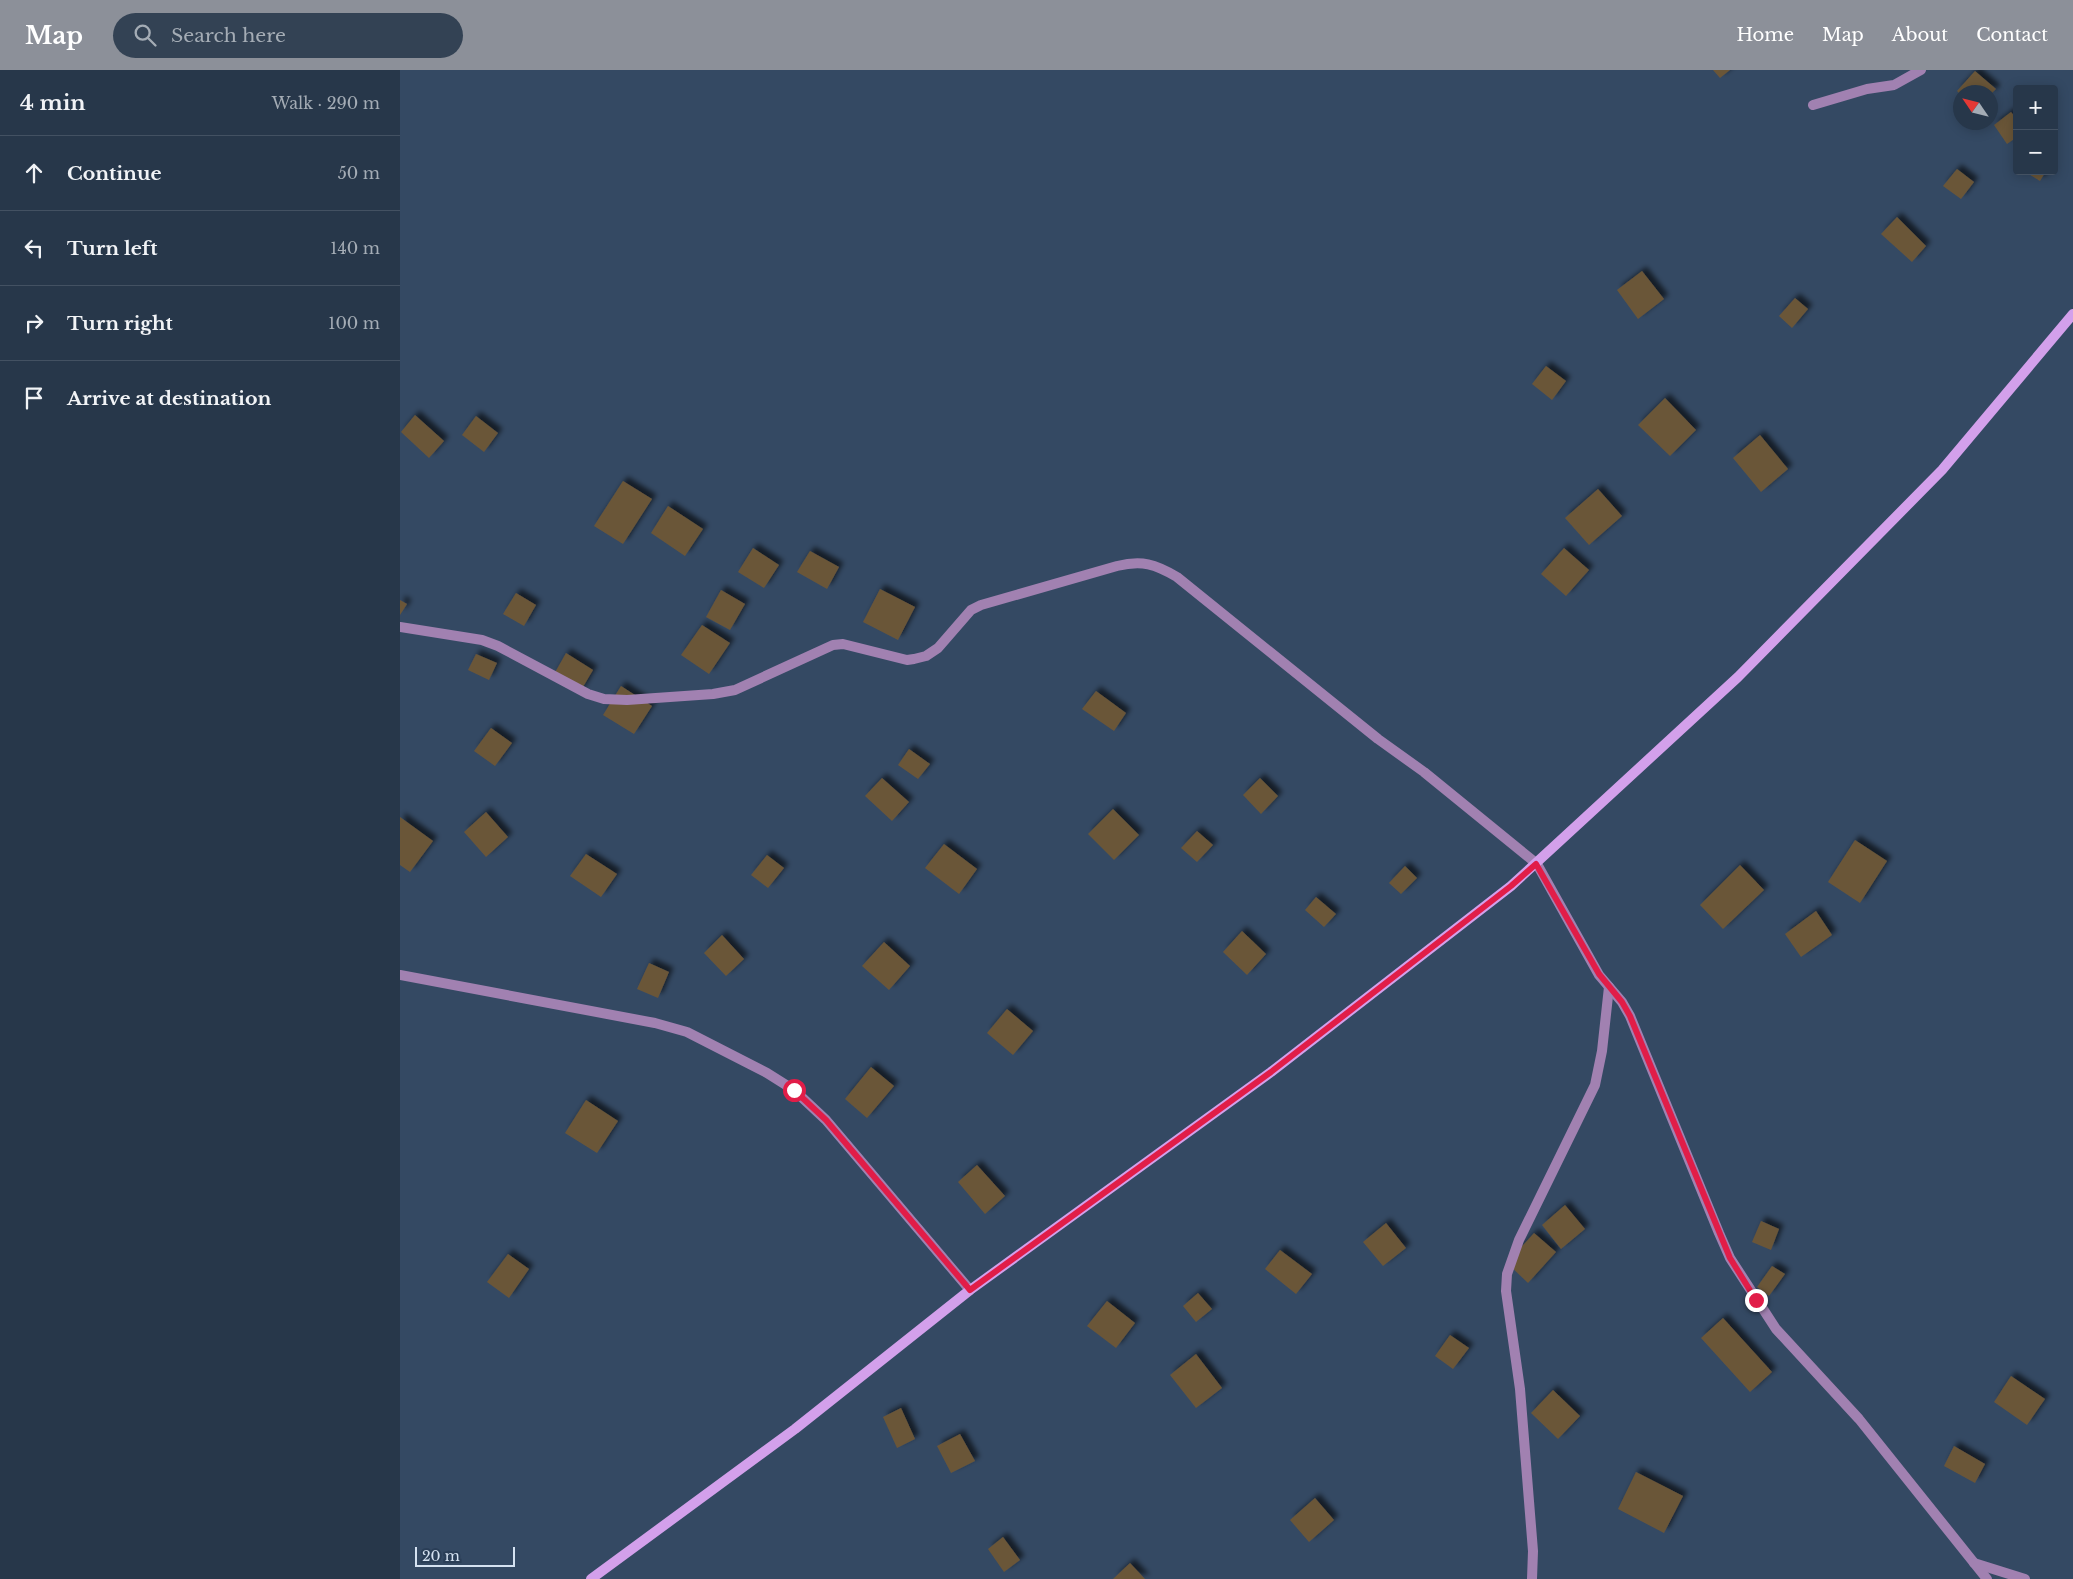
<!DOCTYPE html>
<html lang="en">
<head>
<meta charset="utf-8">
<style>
	:root { --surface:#27374a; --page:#334254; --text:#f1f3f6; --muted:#a4acb5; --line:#435162; --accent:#8c9099 }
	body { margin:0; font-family:"Libre Baskerville",serif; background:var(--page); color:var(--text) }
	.controls { position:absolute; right:15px; top:15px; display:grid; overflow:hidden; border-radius:5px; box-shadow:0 2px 12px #0003 }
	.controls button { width:45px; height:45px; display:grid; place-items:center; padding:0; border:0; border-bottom:1px solid var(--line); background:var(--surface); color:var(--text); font:25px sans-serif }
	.compass { position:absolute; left:1553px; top:15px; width:45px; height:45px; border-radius:50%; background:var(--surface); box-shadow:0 2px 12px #0003; rotate:305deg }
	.scale { position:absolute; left:15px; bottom:12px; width:100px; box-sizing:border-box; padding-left:5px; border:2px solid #d5e2f1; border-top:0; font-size:14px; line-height:18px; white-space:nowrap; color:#d5e2f1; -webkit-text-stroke:4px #2a3e57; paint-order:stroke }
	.stop { position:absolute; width:15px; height:15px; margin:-11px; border:4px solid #e11d48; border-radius:50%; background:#fff }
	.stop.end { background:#e11d48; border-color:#fff; box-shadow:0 1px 5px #0008 }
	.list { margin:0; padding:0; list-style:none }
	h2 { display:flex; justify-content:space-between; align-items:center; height:65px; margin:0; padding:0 20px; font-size:21px }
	h2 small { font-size:16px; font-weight:400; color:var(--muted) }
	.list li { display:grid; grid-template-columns:32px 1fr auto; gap:15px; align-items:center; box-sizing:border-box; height:75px; padding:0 20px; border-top:1px solid var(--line) }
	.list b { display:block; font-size:19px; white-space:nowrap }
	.list em { font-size:16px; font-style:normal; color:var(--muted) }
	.icon { flex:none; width:28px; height:28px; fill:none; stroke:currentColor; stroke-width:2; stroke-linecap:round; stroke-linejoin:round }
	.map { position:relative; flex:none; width:1673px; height:1509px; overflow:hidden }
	header { display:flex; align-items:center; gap:30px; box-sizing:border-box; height:70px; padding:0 25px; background:var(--accent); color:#fff }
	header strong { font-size:24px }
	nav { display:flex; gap:28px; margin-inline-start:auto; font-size:18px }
	.search { width:350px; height:45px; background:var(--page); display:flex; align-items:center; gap:12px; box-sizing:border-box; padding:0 18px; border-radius:28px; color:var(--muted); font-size:19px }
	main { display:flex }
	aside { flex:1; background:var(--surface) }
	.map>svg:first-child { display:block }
	.building { fill:#6b5639; filter:url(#shadow) }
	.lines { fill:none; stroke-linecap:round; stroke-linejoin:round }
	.street { stroke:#a181b1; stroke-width:10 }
	.secondary { stroke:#d3a0eb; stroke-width:10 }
	.route { stroke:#e11d48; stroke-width:6 }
</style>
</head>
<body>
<header>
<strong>Map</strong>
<div class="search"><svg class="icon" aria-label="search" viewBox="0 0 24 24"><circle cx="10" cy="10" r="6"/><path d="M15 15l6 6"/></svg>Search here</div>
<nav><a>Home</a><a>Map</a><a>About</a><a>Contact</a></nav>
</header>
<main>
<aside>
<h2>4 min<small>Walk · 290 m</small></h2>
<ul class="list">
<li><svg class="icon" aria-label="ahead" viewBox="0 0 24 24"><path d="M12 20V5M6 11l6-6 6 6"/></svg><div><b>Continue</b></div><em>50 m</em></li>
<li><svg class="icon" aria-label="left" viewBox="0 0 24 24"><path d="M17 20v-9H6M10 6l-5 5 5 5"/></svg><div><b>Turn left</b></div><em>140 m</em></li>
<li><svg class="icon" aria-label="right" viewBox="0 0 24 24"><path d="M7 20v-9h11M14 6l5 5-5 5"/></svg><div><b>Turn right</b></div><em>100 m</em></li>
<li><svg class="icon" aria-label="arrive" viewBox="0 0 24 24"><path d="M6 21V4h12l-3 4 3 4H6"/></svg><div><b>Arrive at destination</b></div></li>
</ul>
</aside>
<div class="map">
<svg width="1673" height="1509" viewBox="0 0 1673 1509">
	<defs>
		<filter id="shadow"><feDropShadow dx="4.5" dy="-4.5" stdDeviation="2.5" flood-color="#0009"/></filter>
	</defs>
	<rect width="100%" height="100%" fill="#344963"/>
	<g class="building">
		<path d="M1313,0H1330L1320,8Z"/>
		<path d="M1575,1L1596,19L1590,25V22H1560V24L1557,21Z"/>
		<path d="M1611,42L1617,49V67L1607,74L1594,55Z"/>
		<path d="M1557,99L1574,112L1561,129L1543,116Z"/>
		<path d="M1624,101H1646L1640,111Z"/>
		<path d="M1497,147L1526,176L1512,192L1481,164Z"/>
		<path d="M1242,201L1264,229L1238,249L1217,220Z"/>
		<path d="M1395,228L1408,239L1392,258L1379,246Z"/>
		<path d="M1146,296L1166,311L1152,330L1132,314Z"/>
		<path d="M1265,328L1296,360L1270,386L1238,355Z"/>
		<path d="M15,345L44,371L29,388L1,362Z"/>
		<path d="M76,346L98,363L84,382L62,365Z"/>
		<path d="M1360,365L1388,399L1361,422L1333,388Z"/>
		<path d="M223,411L252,429L223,474L194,456Z"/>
		<path d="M1198,419L1222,446L1189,475L1165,448Z"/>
		<path d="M268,436L303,459L285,486L251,463Z"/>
		<path d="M353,478L379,495L364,518L338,502Z"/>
		<path d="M1164,478L1189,500L1166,526L1141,504Z"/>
		<path d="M410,481L439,497L427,519L397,502Z"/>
		<path d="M480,519L515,537L498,570L463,552Z"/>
		<path d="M321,520L345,534L330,560L306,547Z"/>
		<path d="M116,523L136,535L124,556L103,544Z"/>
		<path d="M0,530L7,534L0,545Z"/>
		<path d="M302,555L330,573L309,604L281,585Z"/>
		<path d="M166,583L193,600L180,622L153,606Z"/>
		<path d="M76,584L97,593L89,610L68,600Z"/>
		<path d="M221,616L252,636L234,664L203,645Z"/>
		<path d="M696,621L726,643L714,661L682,639Z"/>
		<path d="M91,658L112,673L95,696L74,681Z"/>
		<path d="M509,679L530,694L518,709L498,695Z"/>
		<path d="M482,708L509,732L492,751L465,726Z"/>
		<path d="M860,708L878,726L861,744L843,725Z"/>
		<path d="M713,739L739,765L714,790L688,764Z"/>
		<path d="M86,742L108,767L86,787L64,762Z"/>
		<path d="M0,747L33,771L10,802L0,795Z"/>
		<path d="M797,761L813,775L797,792L781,778Z"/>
		<path d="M1455,770L1487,791L1460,833L1428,812Z"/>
		<path d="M544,774L577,799L559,824L525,798Z"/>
		<path d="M186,784L217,804L201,827L170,806Z"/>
		<path d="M367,785L384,798L368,818L351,805Z"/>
		<path d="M1340,795L1364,820L1323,859L1300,835Z"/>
		<path d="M1005,796L1017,808L1001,824L989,813Z"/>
		<path d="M916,827L936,844L924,857L905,840Z"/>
		<path d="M1416,841L1432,865L1401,887L1385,864Z"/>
		<path d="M842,861L866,884L847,905L823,882Z"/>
		<path d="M322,865L344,889L326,906L304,883Z"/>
		<path d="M484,872L510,896L489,920L462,896Z"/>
		<path d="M249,893L269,902L258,928L237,919Z"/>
		<path d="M607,939L633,961L613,985L587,963Z"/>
		<path d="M471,997L494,1016L467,1048L445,1029Z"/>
		<path d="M186,1030L218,1051L197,1083L165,1063Z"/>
		<path d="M577,1095L605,1126L585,1144L558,1112Z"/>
		<path d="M1165,1135L1185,1159L1161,1179L1142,1155Z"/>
		<path d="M1361,1151L1379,1159L1371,1180L1352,1172Z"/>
		<path d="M986,1153L1006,1178L983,1196L963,1172Z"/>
		<path d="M1134,1163L1156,1182L1128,1213L1107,1193Z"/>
		<path d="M880,1180L912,1204L896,1224L865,1199Z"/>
		<path d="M108,1184L129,1199L109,1228L87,1212Z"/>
		<path d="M1372,1196L1385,1204L1369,1226L1357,1217Z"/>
		<path d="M798,1223L812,1239L796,1252L783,1236Z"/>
		<path d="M707,1231L735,1253L716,1278L687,1256Z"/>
		<path d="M1323,1248L1372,1302L1350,1322L1301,1268Z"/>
		<path d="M1050,1265L1069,1278L1053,1299L1035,1286Z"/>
		<path d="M796,1284L822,1318L796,1338L770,1305Z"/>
		<path d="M1611,1306L1645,1329L1627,1355L1594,1332Z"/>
		<path d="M1153,1320L1180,1346L1158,1369L1131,1343Z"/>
		<path d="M501,1338L515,1369L497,1378L483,1347Z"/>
		<path d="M560,1364L575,1391L551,1403L537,1376Z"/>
		<path d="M1554,1376L1585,1394L1575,1413L1544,1396Z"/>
		<path d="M1236,1402L1283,1426L1264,1463L1218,1439Z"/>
		<path d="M915,1428L934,1450L909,1472L890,1450Z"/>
		<path d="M603,1467L620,1490L604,1502L588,1479Z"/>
		<path d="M730,1493L745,1509H713Z"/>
	</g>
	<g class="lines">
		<g class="street">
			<path d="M1413,35L1467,19L1494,15L1521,0"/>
			<path d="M0,557L82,570L98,576L188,624L204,629L227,630L313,624L335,620L433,575L443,574L507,590L514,589L526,586L538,578L571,540L581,535L717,496C742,490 755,494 777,507L978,669L1024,702L1137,794L1199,905L1222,932L1230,946L1319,1163L1330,1188L1376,1259L1459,1349L1587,1509"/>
			<path d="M0,905L255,953L287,962L367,1003L394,1020L426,1050L570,1220"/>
			<path d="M1574,1493L1625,1509"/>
			<path d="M1132,1509L1133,1481L1120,1319L1106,1221L1107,1204L1119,1170L1195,1015L1202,981L1209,917"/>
		</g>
		<path class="secondary" d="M191,1509L395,1359L570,1220L871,1002L1111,816L1338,607L1542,400L1673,244"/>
	</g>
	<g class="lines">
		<path class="route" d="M394,1020L426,1050L570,1220L871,1002L1111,816L1136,794L1199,904L1222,932L1230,946L1330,1188L1356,1230"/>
	</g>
</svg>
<div class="controls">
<button>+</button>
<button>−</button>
</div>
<svg class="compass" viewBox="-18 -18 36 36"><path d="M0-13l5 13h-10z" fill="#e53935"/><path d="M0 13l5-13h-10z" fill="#a4acb5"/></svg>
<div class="scale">20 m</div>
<div class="stop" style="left:394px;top:1020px"></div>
<div class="stop end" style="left:1356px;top:1230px"></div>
</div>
</main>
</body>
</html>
